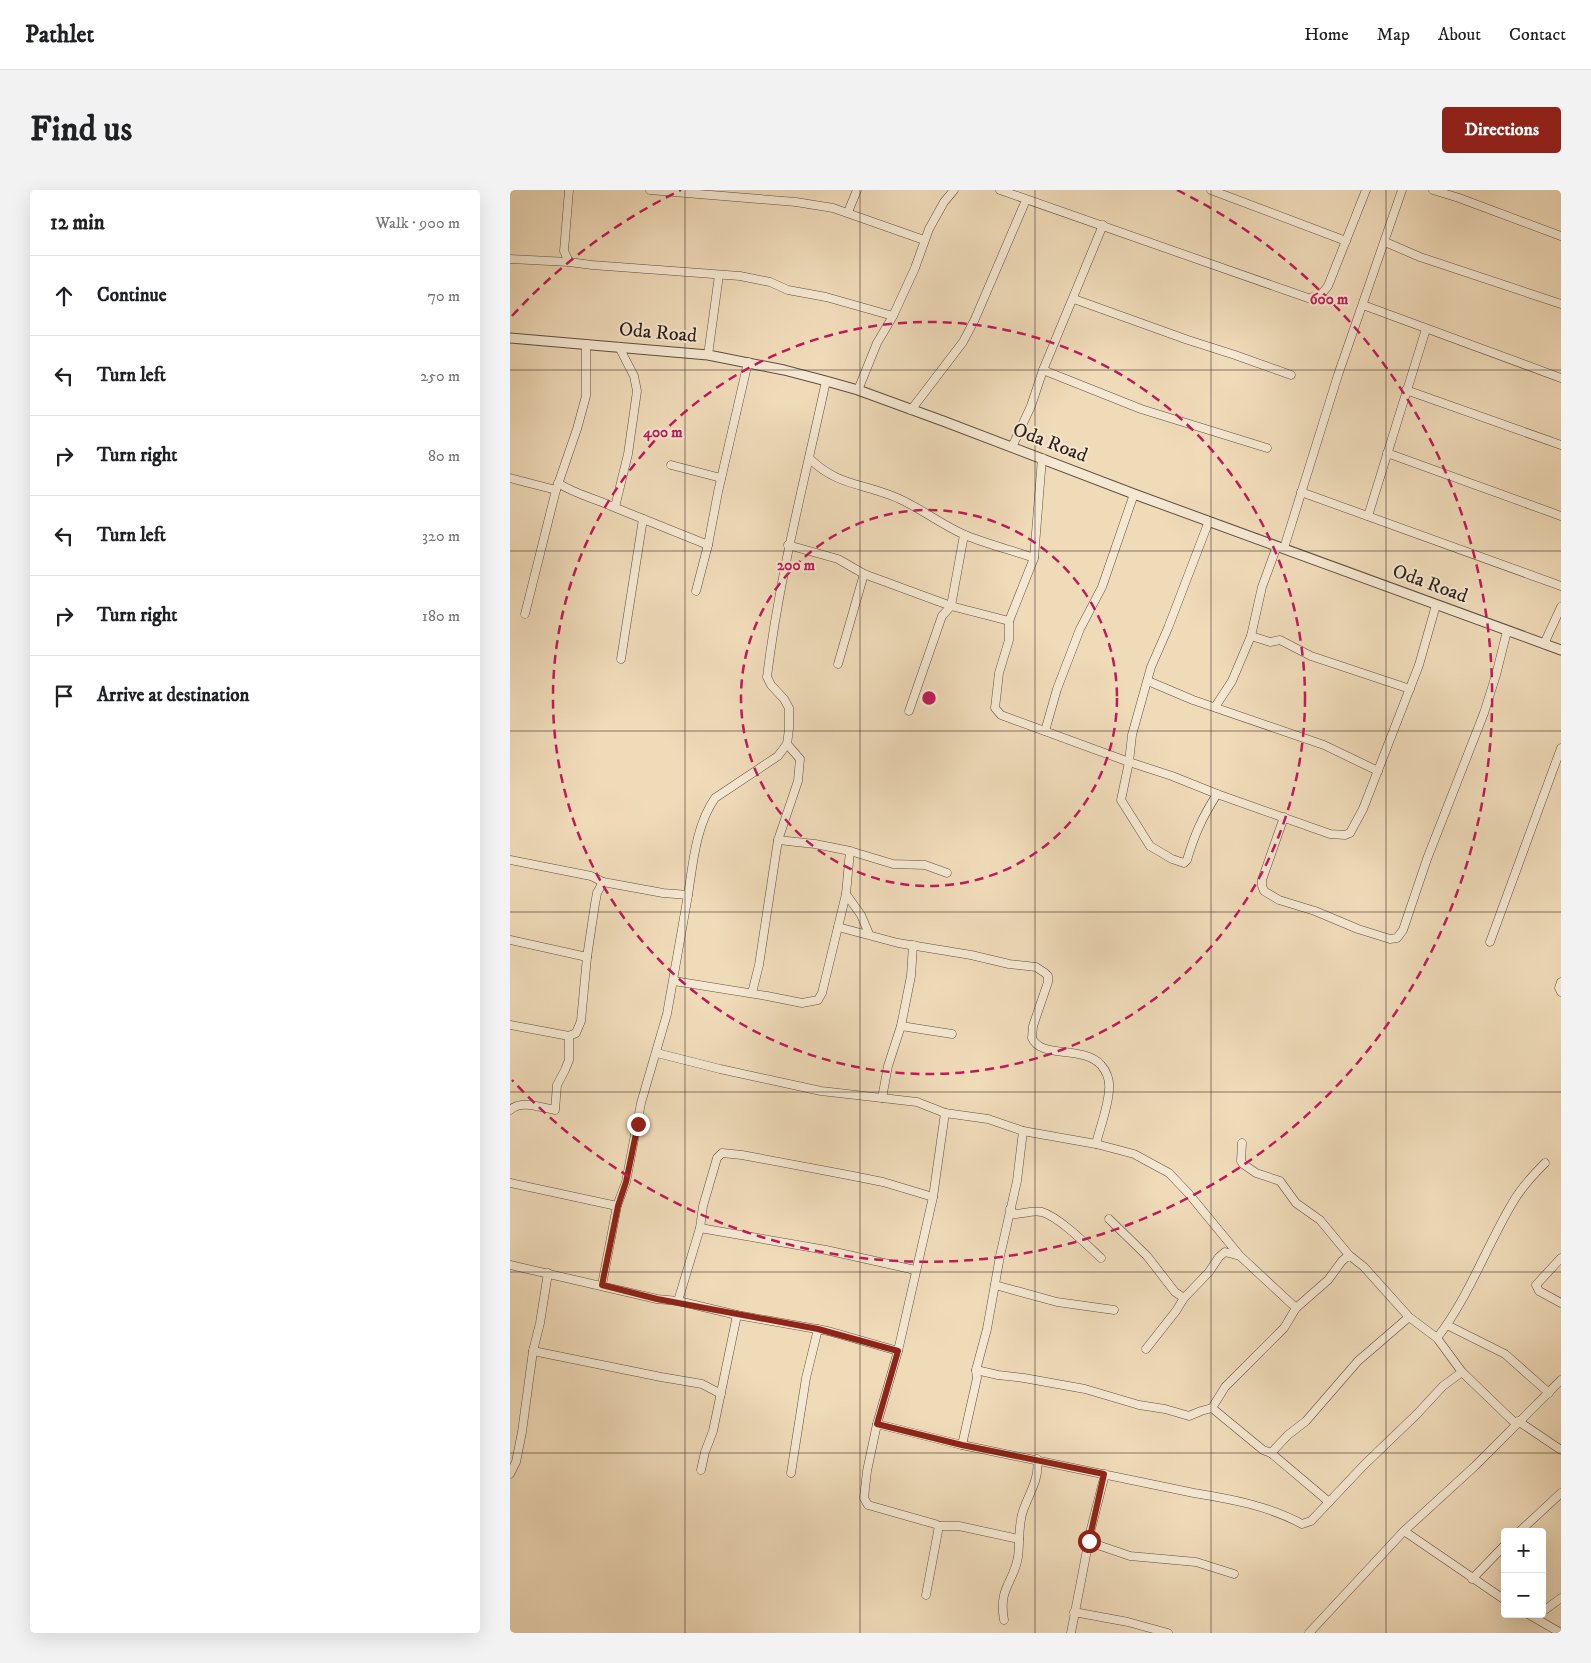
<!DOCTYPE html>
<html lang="en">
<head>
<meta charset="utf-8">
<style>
	:root { --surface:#fff; --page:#f2f2f2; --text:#202124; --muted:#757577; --line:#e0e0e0; --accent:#8f2418 }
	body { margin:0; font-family:"IM FELL DW Pica",serif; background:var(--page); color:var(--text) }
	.controls { position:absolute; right:15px; bottom:15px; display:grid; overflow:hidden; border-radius:5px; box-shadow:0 5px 20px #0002 }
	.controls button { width:45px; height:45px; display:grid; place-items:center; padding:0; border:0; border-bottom:1px solid var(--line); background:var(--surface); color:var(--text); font:25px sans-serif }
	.stop { position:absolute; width:15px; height:15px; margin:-11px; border:4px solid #8f2418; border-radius:50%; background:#fff }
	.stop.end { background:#8f2418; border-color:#fff; box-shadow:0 1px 5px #0008 }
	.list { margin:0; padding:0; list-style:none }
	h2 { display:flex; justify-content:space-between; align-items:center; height:65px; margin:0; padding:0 20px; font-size:21px }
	h2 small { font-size:16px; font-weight:400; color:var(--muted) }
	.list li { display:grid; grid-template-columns:32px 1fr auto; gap:15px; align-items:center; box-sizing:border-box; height:80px; padding:0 20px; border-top:1px solid var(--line) }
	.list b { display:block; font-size:19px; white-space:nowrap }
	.list em { font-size:16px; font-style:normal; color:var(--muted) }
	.icon { flex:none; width:28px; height:28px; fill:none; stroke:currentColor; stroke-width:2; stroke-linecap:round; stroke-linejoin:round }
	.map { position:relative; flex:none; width:1051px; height:1443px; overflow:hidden; border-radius:5px }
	header { display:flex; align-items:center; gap:30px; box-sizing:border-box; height:70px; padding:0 25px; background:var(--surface); border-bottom:1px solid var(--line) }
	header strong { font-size:24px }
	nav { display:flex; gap:28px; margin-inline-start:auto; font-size:18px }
	.intro { display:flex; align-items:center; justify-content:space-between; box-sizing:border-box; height:120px; padding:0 30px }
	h1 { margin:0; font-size:35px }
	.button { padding:12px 22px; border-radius:5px; background:var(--accent); color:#fff; font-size:18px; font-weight:700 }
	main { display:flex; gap:30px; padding:0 30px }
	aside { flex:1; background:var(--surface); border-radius:5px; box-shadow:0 5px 20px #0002 }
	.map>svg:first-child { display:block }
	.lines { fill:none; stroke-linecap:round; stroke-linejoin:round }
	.minor-casing { stroke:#5e4e41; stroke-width:9 }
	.tertiary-casing { stroke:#5e4e41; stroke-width:11 }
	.minor { stroke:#f5e8d2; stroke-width:8 }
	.tertiary { stroke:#f5e8d2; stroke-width:9 }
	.route { stroke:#8f2418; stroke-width:6 }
	.grid { fill:none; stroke:#2e1f19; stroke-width:1; stroke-opacity:0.55 }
	.ring { fill:none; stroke:#c2185b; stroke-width:2.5; stroke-dasharray:9 6 }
	.labels { text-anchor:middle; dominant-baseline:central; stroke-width:4; stroke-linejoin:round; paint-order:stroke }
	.street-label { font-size:20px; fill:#2e1f19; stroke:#f5e8d2 }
	.centre { fill:#c2185b; stroke:#f5e8d2; stroke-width:2.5 }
	.ring-label { font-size:15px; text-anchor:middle; font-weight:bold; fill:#c2185b; stroke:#f5e8d2; stroke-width:4; stroke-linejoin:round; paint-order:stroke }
</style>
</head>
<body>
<header>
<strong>Pathlet</strong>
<nav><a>Home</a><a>Map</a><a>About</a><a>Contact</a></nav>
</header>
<div class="intro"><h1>Find us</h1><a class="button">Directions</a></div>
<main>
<aside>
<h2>12 min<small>Walk · 900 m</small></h2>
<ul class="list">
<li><svg class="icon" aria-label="ahead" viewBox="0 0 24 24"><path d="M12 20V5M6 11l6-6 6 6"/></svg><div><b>Continue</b></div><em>70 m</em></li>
<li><svg class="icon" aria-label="left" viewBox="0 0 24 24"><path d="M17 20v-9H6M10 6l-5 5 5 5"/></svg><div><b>Turn left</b></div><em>250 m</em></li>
<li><svg class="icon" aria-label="right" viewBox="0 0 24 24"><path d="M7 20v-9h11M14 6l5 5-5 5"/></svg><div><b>Turn right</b></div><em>80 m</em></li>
<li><svg class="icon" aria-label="left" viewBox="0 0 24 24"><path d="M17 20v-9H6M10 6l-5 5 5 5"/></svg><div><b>Turn left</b></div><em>320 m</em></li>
<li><svg class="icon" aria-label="right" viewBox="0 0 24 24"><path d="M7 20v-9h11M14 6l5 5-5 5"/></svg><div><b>Turn right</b></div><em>180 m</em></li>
<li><svg class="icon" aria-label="arrive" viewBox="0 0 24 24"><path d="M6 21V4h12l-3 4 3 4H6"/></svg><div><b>Arrive at destination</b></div></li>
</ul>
</aside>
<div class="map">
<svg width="1051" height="1443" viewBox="0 0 1051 1443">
	<rect width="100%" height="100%" fill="#f0dbb9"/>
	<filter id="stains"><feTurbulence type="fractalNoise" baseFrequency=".004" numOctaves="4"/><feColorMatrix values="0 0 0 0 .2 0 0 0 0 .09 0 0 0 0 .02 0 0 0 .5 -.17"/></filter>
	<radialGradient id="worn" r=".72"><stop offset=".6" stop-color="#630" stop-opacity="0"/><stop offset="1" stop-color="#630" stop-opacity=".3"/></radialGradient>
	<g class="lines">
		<defs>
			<g id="minor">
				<path d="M140,0L286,12L323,18L414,50"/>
				<path d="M490,0L798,108L810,106L818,96L856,0"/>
				<path d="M701,0L836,51"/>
				<path d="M923,0L949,8L1051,46"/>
				<path d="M338,22L347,0"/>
				<path d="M875,52L910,67L1051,114"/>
				<path d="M0,69L59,72L82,75L230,86L260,92L278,100L316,107L383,126"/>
				<path d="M59,72L54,61L59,0"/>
				<path d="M564,109L678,150L725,165L781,185"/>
				<path d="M853,115L1051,188"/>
				<path d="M198,165L209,85"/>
				<path d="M533,180L631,219L757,258"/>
				<path d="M348,200L367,153L383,126L405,78L419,39L434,12L444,0"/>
				<path d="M896,200L1051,255"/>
				<path d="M401,220L453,152L465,129L516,10"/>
				<path d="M502,257L521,216L533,180L593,35"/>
				<path d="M877,263L1051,326"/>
				<path d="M532,268L524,368L499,431V450L489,483L485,518L491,525L619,572L662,586L707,604L820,644L835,645L840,643L853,619L909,475L926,415"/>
				<path d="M300,269C326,294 348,293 380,305C406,314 429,334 455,345C477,354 501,360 524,368"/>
				<path d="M161,275L211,288"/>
				<path d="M0,288L46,300"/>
				<path d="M48,293C65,304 83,308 101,316C133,329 166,342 198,355"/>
				<path d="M791,302L1051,396"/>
				<path d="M105,317L118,264L127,201L124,186L109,157"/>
				<path d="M858,326L916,139"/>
				<path d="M699,331L658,438L641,477L622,545L619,572L611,610L640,656L662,669L674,673L677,670C685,643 692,628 707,604"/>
				<path d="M278,355L328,369L354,384L441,416L499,431"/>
				<path d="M774,358L828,185L892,0"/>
				<path d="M186,401L198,355L208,302L238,172"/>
				<path d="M15,424L46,300L67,239L76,206V154"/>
				<path d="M741,446L760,452L770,450L801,466L900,499"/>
				<path d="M1034,454L1051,417"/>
				<path d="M111,469L133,329"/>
				<path d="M328,474L354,384"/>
				<path d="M638,491L683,510L814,555L868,581"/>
				<path d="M705,517L722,491L741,446L752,397L767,356"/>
				<path d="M399,521L432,426L441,416L454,345"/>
				<path d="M535,541L547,499L570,439L592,397L624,304"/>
				<path d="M774,627L752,690V696L754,701L769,710L805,721L848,739L880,749L887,748L893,740L917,669L974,523L986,485L997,441"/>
				<path d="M268,650L305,654L340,661L383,674L415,675L437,683"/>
				<path d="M0,670L81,686L93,692"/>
				<path d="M336,704L351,725L359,744"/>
				<path d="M328,737L388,753L461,765L499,774L526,777L535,783L538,786V792L523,836L522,848C531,869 573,855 591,875C597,882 600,891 599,900C598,918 590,937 586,954"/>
				<path d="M0,750L77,767"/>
				<path d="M980,752L1051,558"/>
				<path d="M164,791L257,806L292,813L308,810L312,803L336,704L340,661"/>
				<path d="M1051,792L1049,798L1051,802"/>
				<path d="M242,803L249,775L268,650L288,591L290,569L277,554"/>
				<path d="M0,835L59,846L66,843L71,831L77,767L85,714L87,703L93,692L153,703L178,705C183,673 186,635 205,608L268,566L277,554L279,539V518L274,509L261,495L257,487C269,387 295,289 316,191"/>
				<path d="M391,836L442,844"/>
				<path d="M147,863L210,879L311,901L407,912L435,923L478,929L513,941L586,954L624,964L659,983L679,1004L730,1066L786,1118"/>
				<path d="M372,908L378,876L391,836L401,786L403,755"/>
				<path d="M0,920C12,909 31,918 45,920L47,895L55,880L59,870V846"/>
				<path d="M435,923L423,1007L388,1161L367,1234L357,1281L354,1308L358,1315L425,1334L429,1336H449L509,1349"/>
				<path d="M732,953L731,971L733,974L746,983L770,991L786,1013L810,1030L839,1065"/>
				<path d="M0,993L107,1016"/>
				<path d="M500,1019L504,1024C513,1024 523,1020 532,1022C549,1027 577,1055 591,1068"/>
				<path d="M599,1029L637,1066L665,1102L674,1108"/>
				<path d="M190,1038L316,1060L405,1080"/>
				<path d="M1051,1068L1026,1095L1029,1101L1051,1113"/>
				<path d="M0,1075L147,1109L168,1111L227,1125L318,1141L388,1161"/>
				<path d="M92,1095L107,1016L116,992L131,913L157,824L178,705"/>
				<path d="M485,1095L547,1112L604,1120"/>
				<path d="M168,1111L190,1038L193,1016L207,968L212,963L232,965L338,985L373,992L423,1007"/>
				<path d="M937,1135L995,1164L1039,1203"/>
				<path d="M927,1148C959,1107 976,1057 1003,1012C1011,998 1023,985 1035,973"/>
				<path d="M636,1159L666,1121L674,1108L699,1082L709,1067L715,1062L730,1066"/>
				<path d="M23,1161L151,1187L192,1194L211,1204"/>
				<path d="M466,1180L488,1185L514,1188L575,1199L629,1215L655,1219L679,1226L691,1221L702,1218L753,1260L761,1263L819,1312"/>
				<path d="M702,1218L715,1197L774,1138L786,1118L818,1090L832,1071L839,1065L854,1077L899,1127L927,1148L952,1182L1006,1234"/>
				<path d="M1008,1231L1051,1260"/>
				<path d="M367,1234L452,1255L684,1303C721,1309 759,1316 792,1334L801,1331L854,1275L907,1224L933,1196L952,1182"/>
				<path d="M452,1255L467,1188L466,1180L477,1139L490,1066L507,991L513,941"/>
				<path d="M761,1263L778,1245L796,1231L848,1171L899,1127"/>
				<path d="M191,1280L195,1262L203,1241L227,1125"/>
				<path d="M281,1283L296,1188L308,1139"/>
				<path d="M0,1284L6,1272L12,1242L23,1161L30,1133L38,1083"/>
				<path d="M894,1341L995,1410"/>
				<path d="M1009,1342L1051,1303"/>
				<path d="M579,1352L620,1366L686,1372L724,1384"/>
				<path d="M962,1389L995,1355"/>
				<path d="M416,1405L429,1336"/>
				<path d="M564,1422L618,1432L658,1443"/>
				<path d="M1032,1422L1051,1408"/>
				<path d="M1018,1424L1051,1443"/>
				<path d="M494,1430C488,1398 504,1392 508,1367C510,1352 508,1335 513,1321C519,1303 530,1289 527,1269"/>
				<path d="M561,1443L581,1339L595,1284"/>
				<path d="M799,1443L894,1341L965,1276L1051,1190"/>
			</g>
			<path id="tertiary" d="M0,148L198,165L274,180L316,191L348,200L433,231L624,304L1051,460"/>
		</defs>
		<use href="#minor" class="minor-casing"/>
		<use href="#tertiary" class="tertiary-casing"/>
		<use href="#minor" class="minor"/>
		<use href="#tertiary" class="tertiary"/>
	</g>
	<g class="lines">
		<path class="route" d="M128,934L116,992L108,1016L92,1095L147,1109L308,1139L388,1161L367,1234L452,1255L594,1284L579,1351"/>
	</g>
	<path class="grid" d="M175,0V1443M350,0V1443M525,0V1443M701,0V1443M876,0V1443M0,180H1051M0,361H1051M0,541H1051M0,722H1051M0,902H1051M0,1082H1051M0,1263H1051"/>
	<g class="ring">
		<circle cx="419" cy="508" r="188"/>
		<circle cx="419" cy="508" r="376"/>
		<path d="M2 126A565 565 0 0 1 171 0M667 0A565 565 0 1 1 2 890"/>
	</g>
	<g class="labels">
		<g class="street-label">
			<text transform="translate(148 143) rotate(5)">Oda Road</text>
			<text transform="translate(540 253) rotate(21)">Oda Road</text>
			<text transform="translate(920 394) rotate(20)">Oda Road</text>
		</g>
	</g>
	<circle cx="419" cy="508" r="8" class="centre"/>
	<g class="ring-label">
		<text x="819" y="114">600 m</text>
		<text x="153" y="247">400 m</text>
		<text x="286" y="380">200 m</text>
	</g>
	<rect width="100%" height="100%" filter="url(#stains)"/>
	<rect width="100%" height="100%" fill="url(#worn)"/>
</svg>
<div class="controls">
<button>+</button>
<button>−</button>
</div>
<div class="stop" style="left:579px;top:1351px"></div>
<div class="stop end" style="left:128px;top:934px"></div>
</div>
</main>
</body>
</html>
